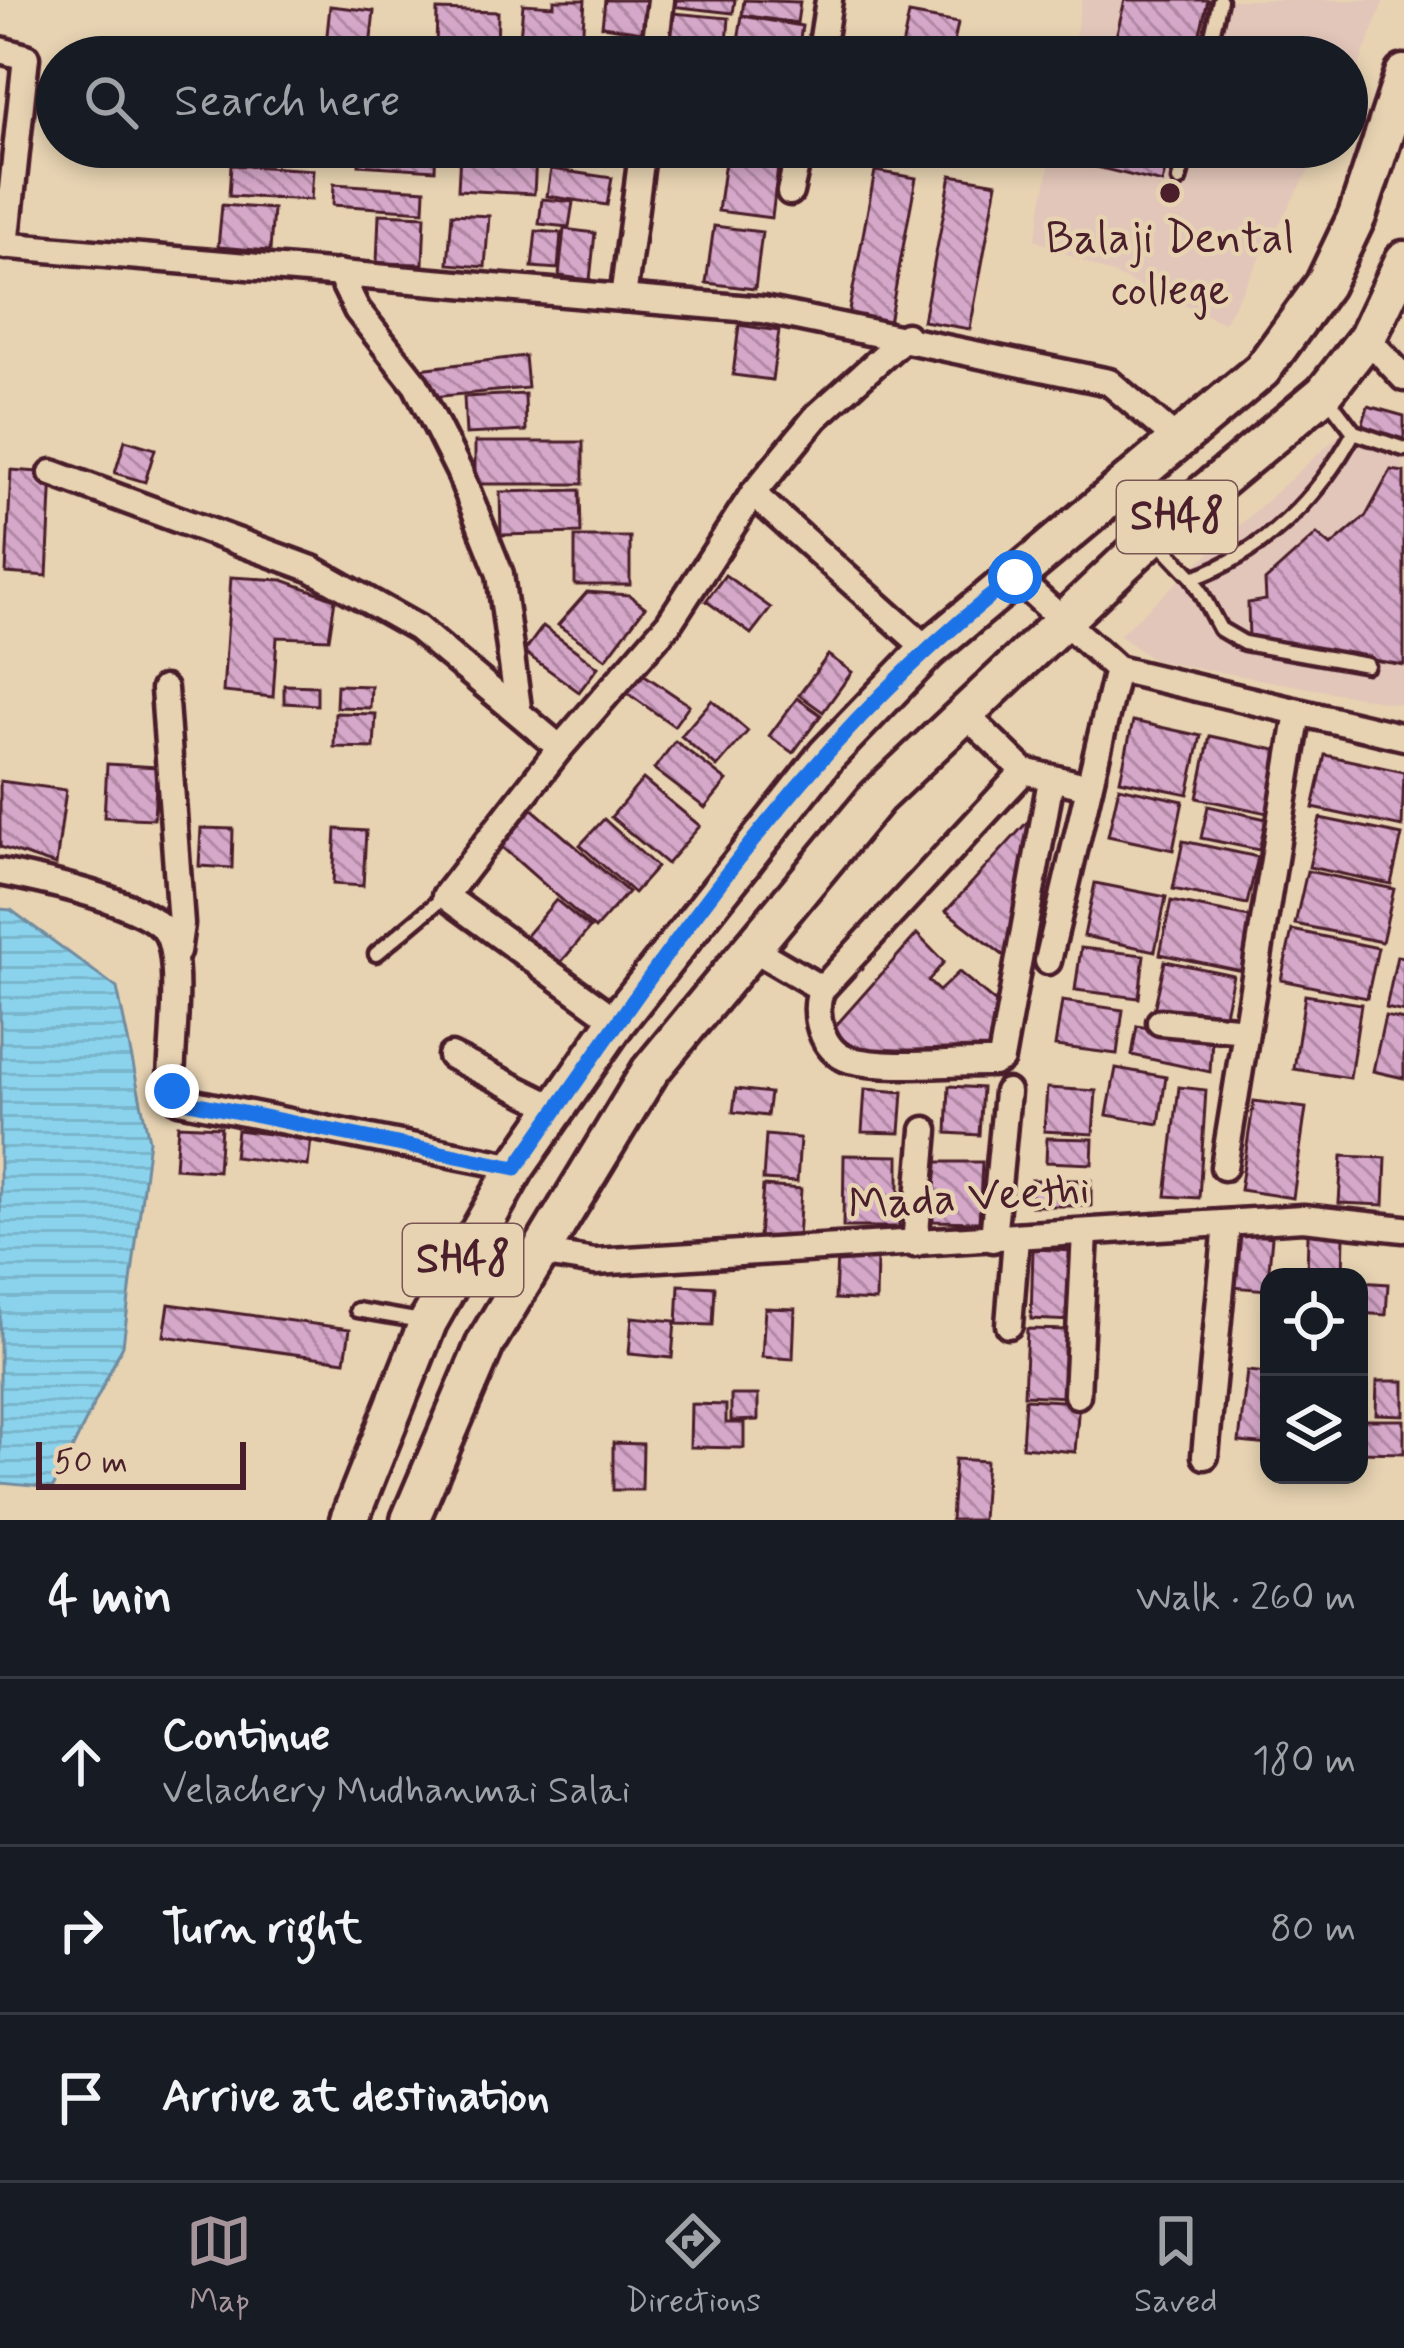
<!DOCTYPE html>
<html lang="en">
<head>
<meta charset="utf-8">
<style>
	:root { --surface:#171b24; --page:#242831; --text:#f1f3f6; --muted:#9ea1a6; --line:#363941; --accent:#a6949b }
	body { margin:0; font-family:Mynerve,sans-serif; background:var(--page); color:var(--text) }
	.controls { position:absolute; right:36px; bottom:36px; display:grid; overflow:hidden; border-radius:24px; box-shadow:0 6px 18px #0003 }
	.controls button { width:108px; height:108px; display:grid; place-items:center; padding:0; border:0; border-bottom:3px solid var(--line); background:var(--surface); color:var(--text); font:60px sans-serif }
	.scale { position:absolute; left:36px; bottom:30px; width:210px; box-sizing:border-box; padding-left:12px; border:6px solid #4a1f2b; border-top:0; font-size:33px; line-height:42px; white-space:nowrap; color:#4a1f2b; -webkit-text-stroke:9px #e7d3b2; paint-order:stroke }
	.stop { position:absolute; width:36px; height:36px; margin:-27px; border:9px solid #1a73e8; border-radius:50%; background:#fff }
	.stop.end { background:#1a73e8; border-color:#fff; box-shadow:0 3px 12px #0008 }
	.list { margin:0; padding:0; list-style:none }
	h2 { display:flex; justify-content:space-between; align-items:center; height:156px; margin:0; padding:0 48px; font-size:51px }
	h2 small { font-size:39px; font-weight:400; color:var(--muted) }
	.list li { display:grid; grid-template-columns:78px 1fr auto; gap:36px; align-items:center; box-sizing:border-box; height:168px; padding:0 48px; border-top:3px solid var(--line) }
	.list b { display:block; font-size:45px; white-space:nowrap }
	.list p { margin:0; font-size:39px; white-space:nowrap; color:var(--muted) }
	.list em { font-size:39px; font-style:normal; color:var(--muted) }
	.icon { flex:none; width:66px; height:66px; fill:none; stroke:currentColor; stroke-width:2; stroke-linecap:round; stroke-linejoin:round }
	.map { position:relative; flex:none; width:1404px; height:1520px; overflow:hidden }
	.search { position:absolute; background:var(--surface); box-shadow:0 6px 18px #0003; left:36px; right:36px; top:36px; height:132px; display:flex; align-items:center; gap:30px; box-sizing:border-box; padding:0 42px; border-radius:66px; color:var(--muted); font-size:45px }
	.sheet { height:660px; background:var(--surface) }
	nav { display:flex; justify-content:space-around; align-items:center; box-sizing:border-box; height:168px; border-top:3px solid var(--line); background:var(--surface); font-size:33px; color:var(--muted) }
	nav a { display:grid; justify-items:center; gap:6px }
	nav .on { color:var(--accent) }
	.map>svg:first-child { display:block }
	.built { fill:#e2c6b9 }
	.water { fill:url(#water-rules); stroke:#718b9f; stroke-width:3 }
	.building { fill:url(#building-back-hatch); stroke:#4a1f2b; stroke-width:3 }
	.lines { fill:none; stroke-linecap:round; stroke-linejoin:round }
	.service-casing { stroke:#4a1f2b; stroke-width:21 }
	.minor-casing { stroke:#4a1f2b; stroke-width:33 }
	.primary-casing { stroke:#4a1f2b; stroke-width:45 }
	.service { stroke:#e7d3b2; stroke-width:12 }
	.minor { stroke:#e7d3b2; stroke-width:24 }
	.primary { stroke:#e7d3b2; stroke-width:36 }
	.route { stroke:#1a73e8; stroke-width:15 }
	.poi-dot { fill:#4a1f2b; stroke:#e7d3b2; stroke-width:4.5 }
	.labels { text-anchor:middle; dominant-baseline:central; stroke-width:9; stroke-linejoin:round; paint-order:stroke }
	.shield { fill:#e7d3b2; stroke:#795554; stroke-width:3 }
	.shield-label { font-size:42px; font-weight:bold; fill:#4a1f2b }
	.poi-label { font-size:45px; fill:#4a1f2b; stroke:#e7d3b2 }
	.street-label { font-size:45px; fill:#4a1f2b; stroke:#e7d3b2 }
</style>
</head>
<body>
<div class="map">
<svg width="1404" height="1520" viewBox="0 0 1404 1520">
	<defs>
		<pattern id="water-rules" width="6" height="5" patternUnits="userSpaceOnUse" patternTransform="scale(3)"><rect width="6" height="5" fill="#8bd3ec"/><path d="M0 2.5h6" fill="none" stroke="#79b5cb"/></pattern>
		<pattern id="building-back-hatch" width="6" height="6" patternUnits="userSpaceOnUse" patternTransform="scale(3)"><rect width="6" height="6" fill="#d5a7c9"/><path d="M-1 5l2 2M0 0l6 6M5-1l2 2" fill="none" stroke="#af87a3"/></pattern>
	</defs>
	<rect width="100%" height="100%" fill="#e7d3b2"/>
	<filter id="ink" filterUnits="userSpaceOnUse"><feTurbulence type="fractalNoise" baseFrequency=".00833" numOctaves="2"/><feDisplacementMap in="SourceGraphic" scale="24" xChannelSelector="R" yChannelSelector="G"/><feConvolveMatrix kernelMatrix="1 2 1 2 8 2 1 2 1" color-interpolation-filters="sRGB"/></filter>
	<g filter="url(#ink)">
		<g class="built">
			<path d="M1082,0H1384L1347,98V57H1071Z"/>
			<path d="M1053,147H1322L1224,323L1035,240Z"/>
			<path d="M1339,435L1404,447V705L1153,660L1119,635Z"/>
		</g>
		<path class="water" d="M0,909L11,910L117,988L149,1140L123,1345L53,1488L0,1483Z"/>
		<g class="building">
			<path d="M554,0H585L582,43L520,39L523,4L554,6Z"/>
			<path d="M605,0H655L650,33L602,26Z"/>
			<path d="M670,0H735L733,13L670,6Z"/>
			<path d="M744,0L800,2L797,23L742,15Z"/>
			<path d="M1125,0H1208L1194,57H1111Z"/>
			<path d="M330,6L374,11L369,57L325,54Z"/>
			<path d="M437,10L498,12L497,53L436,51Z"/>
			<path d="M662,12L729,18L727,43L660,37Z"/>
			<path d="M909,14L958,23L951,57H900Z"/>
			<path d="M742,16L802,26L797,57L737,47Z"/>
			<path d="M596,34L646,43L644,57H593Z"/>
			<path d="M664,44L721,51L720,57H663Z"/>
			<path d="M360,147H436L435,170L359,165Z"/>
			<path d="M727,147L780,150L772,218L718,211Z"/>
			<path d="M962,147H1041L1038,163Z"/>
			<path d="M1088,147H1171L1162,183L1084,164Z"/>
			<path d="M460,153L536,158L534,194L458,190Z"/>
			<path d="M231,165L313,170L311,200L229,196Z"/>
			<path d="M551,169L612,178L607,205L547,196Z"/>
			<path d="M875,171L916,178L888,328L847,321Z"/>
			<path d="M951,175L997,183L970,329L923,321Z"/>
			<path d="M334,184L425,190L424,211L333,205Z"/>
			<path d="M542,199L573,202L569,227L539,224Z"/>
			<path d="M222,205L273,209L270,251L218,247Z"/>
			<path d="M379,214L425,216L423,264L377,263Z"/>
			<path d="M452,214L489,216L485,267L448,264Z"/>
			<path d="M714,226L762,232L755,289L706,283Z"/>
			<path d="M564,229L595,233L590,280L559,276Z"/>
			<path d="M536,231L561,233L558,269L532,267Z"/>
			<path d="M739,325L779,331L772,380L733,375Z"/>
			<path d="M525,356L528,388L432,397L412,370Z"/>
			<path d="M525,394L526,431L466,434L464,397Z"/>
			<path d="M1368,406L1404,416V439L1362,427Z"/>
			<path d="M125,440L155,449L145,482L115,473Z"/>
			<rect x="475" y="442" width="108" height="42"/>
			<path d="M11,470L52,473L47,576L6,573Z"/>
			<path d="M1391,470L1404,472V665L1249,640L1248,603L1266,600L1265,581L1317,534L1331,546L1366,516Z"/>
			<path d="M580,490L581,533L501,535L500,492Z"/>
			<rect x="575" y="537" width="55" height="48"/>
			<path d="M725,575L771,608L751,634L706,601Z"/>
			<path d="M231,577L283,580L335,599L329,639L277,637L273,697L223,692Z"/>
			<path d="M587,592L629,595L645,607L606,659L558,625Z"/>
			<path d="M543,626L598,667L579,692L524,652Z"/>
			<path d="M828,655L852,672L823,712L799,695Z"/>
			<path d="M634,668L689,705L674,726L620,688Z"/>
			<path d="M284,685L317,686V705L284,703Z"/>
			<path d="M337,685L371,686L370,708L336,707Z"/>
			<path d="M797,698L821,715L793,753L769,736Z"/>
			<path d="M712,700L748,731L717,767L681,736Z"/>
			<path d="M335,713L376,714L374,748L334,747Z"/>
			<path d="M1133,721L1201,736L1188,794L1120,780Z"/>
			<path d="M1210,736L1285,752L1272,814L1197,798Z"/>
			<path d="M675,741L727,781L705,808L654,769Z"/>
			<path d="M1325,755L1404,772L1402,827L1313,808Z"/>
			<path d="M107,764L157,767L154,819L104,817Z"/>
			<path d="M643,779L700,826L667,864L611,817Z"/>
			<path d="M0,781L66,790L56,865L0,847Z"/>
			<path d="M1119,787L1183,801L1173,850L1108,836Z"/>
			<path d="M1208,806L1266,819L1259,850L1201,838Z"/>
			<path d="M530,807L628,892L595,929L497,843Z"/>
			<path d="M1320,818L1402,835L1391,884L1309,867Z"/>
			<path d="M604,819L657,867L634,893L580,845Z"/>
			<path d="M1029,820L1038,828L1012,962L946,911Z"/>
			<path d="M201,828L233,829L232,868L199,866Z"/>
			<path d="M336,829L366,831L363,886L333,884Z"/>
			<path d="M1183,841L1258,857L1247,904L1173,889Z"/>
			<path d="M1307,871L1394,889L1382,942L1295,924Z"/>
			<path d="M1095,883L1166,897L1155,951L1084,936Z"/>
			<path d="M556,900L590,928L557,967L523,939Z"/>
			<path d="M1171,901L1254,918L1242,971L1160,954Z"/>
			<path d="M1292,930L1378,948L1367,998L1281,980Z"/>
			<path d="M917,934L944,962L928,981L939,991L959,972L1002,1008L996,1057L848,1049L831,1031Z"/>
			<path d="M1081,948L1144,955L1139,998L1075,990Z"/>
			<path d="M1397,956L1404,957V1012L1386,1008Z"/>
			<path d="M1165,961L1233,975L1223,1024L1154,1010Z"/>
			<path d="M1305,995L1361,1004L1350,1078L1294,1069Z"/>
			<path d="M1062,1001L1123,1010L1117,1054L1055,1046Z"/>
			<path d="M1385,1016L1404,1020V1078L1373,1071Z"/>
			<path d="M1137,1026L1212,1039L1210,1072L1132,1055Z"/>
			<path d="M1116,1068L1166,1077L1159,1124L1107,1115Z"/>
			<path d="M949,1086L982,1088L979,1135L947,1133Z"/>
			<path d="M1179,1087L1206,1090L1199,1198L1166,1196Z"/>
			<path d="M1047,1088L1096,1091L1093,1134L1044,1131Z"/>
			<path d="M736,1089L770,1093L767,1116L733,1112Z"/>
			<path d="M865,1089L903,1092L900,1133L862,1132Z"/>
			<path d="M1254,1101L1306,1108L1293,1198L1240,1190Z"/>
			<path d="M178,1125L221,1127L218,1171L175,1168Z"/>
			<path d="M237,1130L311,1139L308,1166L234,1157Z"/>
			<path d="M766,1135L800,1138L797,1182L763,1180Z"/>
			<path d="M1047,1138L1093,1139L1092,1164L1046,1162Z"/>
			<path d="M844,1155L899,1156V1227H843Z"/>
			<path d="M1342,1156L1386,1158L1384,1205L1339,1203Z"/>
			<path d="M933,1162H982L979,1222L933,1221Z"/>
			<rect x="1031" y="1180" width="60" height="26"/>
			<path d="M763,1186L801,1189L798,1239L759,1237Z"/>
			<path d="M1236,1233L1272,1237L1267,1290L1231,1287Z"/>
			<path d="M1308,1233L1344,1235L1343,1277H1307Z"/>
			<path d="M1033,1249L1074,1251L1072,1321L1031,1319Z"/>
			<path d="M837,1255L877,1257L876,1301L835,1299Z"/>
			<path d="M1359,1282L1388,1284L1386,1315L1359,1313Z"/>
			<path d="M679,1285L715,1287L713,1325L677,1324Z"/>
			<path d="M169,1304L350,1329L345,1361L164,1336Z"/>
			<path d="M765,1308L795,1309L793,1359L762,1357Z"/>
			<path d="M632,1317L675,1321L672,1358L629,1354Z"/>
			<path d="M1027,1329L1071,1330L1069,1397L1024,1395Z"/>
			<path d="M1247,1371L1269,1373V1445L1239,1442Z"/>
			<path d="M1377,1381H1404V1415L1376,1414Z"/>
			<path d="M731,1395H758V1420L731,1421Z"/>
			<path d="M1025,1399L1079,1402L1075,1452L1022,1447Z"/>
			<path d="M691,1404L726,1405V1423H744V1448L690,1447Z"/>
			<path d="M1359,1420H1404V1453L1359,1452Z"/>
			<path d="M613,1443L643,1444L642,1490H613Z"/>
			<path d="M955,1459L986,1461L982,1520H951Z"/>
		</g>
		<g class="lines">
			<defs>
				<g id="service">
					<path d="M1207,57L1220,0"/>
					<path d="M1179,180L1187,147"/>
					<path d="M1325,394L1354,432L1404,449"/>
					<path d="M1154,537L1193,578L1220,629L1244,643L1367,665"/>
					<path d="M1193,578C1264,553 1318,498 1354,432"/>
					<path d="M376,954L445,896"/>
					<path d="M357,1310L421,1321"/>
				</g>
				<g id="minor">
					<path d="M0,50L26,57L6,246"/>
					<path d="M654,57L661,0"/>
					<path d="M820,57L829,0"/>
					<path d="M790,192L800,147"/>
					<path d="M0,245L763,310L1109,382L1176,439"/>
					<path d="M339,273L357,310L416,385L459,471L500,574L518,708"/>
					<path d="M623,298L643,147"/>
					<path d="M906,336L816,417L753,494L928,650"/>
					<path d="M1367,338L1404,378"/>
					<path d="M52,473L312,569L417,628L560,748"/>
					<path d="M1015,577L1117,669L1404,737"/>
					<path d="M164,689L181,924L177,952"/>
					<path d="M964,713L1024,771L1089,787"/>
					<path d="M0,872C36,879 156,903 169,937C182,970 171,1048 171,1085L179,1100L516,1167"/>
					<path d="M752,948L822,989L1024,771"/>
					<path d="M1048,961L1117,669"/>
					<path d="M822,989C811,1012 822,1053 850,1060C893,1070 949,1062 993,1063L1001,1059L1051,780"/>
					<path d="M617,1021L445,896L560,748L669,623L753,494"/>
					<path d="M1160,1022L1246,1030"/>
					<path d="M451,1056L558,1109"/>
					<path d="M1224,1167L1298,712"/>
					<path d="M993,1239L1007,1092"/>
					<path d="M915,1244L925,1130"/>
					<path d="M539,1253L595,1262L1303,1218L1404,1229"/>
					<path d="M1009,1325L1016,1238"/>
					<path d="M1077,1395L1085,1233"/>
					<path d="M1205,1456L1227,1224"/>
				</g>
				<g id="primary">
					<path d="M349,1520L428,1322L516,1167L617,1021L827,755L928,650L1262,370L1324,285L1357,216L1404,74"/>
					<path d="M410,1520L486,1342L650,1071L877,797L1153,536L1324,393L1367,338L1404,260"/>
				</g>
			</defs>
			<use href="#service" class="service-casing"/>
			<use href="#minor" class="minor-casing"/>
			<use href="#primary" class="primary-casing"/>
			<use href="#service" class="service"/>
			<use href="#minor" class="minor"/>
			<use href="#primary" class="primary"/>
		</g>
	</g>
	<g class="lines" filter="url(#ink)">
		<path class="route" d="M172,1091L179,1100L516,1168C662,960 810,732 1015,577"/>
	</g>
	<circle class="poi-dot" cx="1170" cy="193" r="12"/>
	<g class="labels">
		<g class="shield">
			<rect x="1117" y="481" width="120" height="72" rx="9"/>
			<rect x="403" y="1224" width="120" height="72" rx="9"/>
		</g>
		<g class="shield-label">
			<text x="1177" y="517">SH48</text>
			<text x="463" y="1260">SH48</text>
		</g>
		<g class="poi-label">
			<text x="1170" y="239">Balaji Dental<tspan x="1170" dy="52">college</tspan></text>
		</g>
		<g class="street-label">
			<text transform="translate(969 1198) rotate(-4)">Mada Veethi</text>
		</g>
	</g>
</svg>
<div class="controls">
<button><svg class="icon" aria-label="locate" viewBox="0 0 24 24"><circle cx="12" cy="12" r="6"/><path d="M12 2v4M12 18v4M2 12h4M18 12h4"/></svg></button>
<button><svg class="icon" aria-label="layers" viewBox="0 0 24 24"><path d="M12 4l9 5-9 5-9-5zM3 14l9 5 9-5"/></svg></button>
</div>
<div class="scale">50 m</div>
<div class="stop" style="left:1015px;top:577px"></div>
<div class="stop end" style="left:172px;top:1091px"></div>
<div class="search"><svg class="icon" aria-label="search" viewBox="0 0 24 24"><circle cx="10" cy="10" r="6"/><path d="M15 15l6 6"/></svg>Search here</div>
</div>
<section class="sheet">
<h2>4 min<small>Walk · 260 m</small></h2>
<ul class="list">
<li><svg class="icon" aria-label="ahead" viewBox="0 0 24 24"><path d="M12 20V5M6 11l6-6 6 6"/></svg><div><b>Continue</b><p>Velachery Mudhanmai Salai</p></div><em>180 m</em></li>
<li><svg class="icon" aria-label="right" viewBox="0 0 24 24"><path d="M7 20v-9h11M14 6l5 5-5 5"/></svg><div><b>Turn right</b></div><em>80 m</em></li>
<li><svg class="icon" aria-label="arrive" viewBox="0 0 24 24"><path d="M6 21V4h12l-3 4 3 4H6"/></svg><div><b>Arrive at destination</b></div></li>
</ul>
</section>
<nav>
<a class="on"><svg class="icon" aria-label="map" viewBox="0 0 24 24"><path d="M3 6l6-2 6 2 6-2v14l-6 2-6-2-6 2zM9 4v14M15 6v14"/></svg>Map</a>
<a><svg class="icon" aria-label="directions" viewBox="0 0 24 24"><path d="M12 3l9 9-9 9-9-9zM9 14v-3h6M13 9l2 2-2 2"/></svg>Directions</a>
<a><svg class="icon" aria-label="saved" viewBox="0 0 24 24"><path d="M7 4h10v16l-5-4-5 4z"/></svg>Saved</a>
</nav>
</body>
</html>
